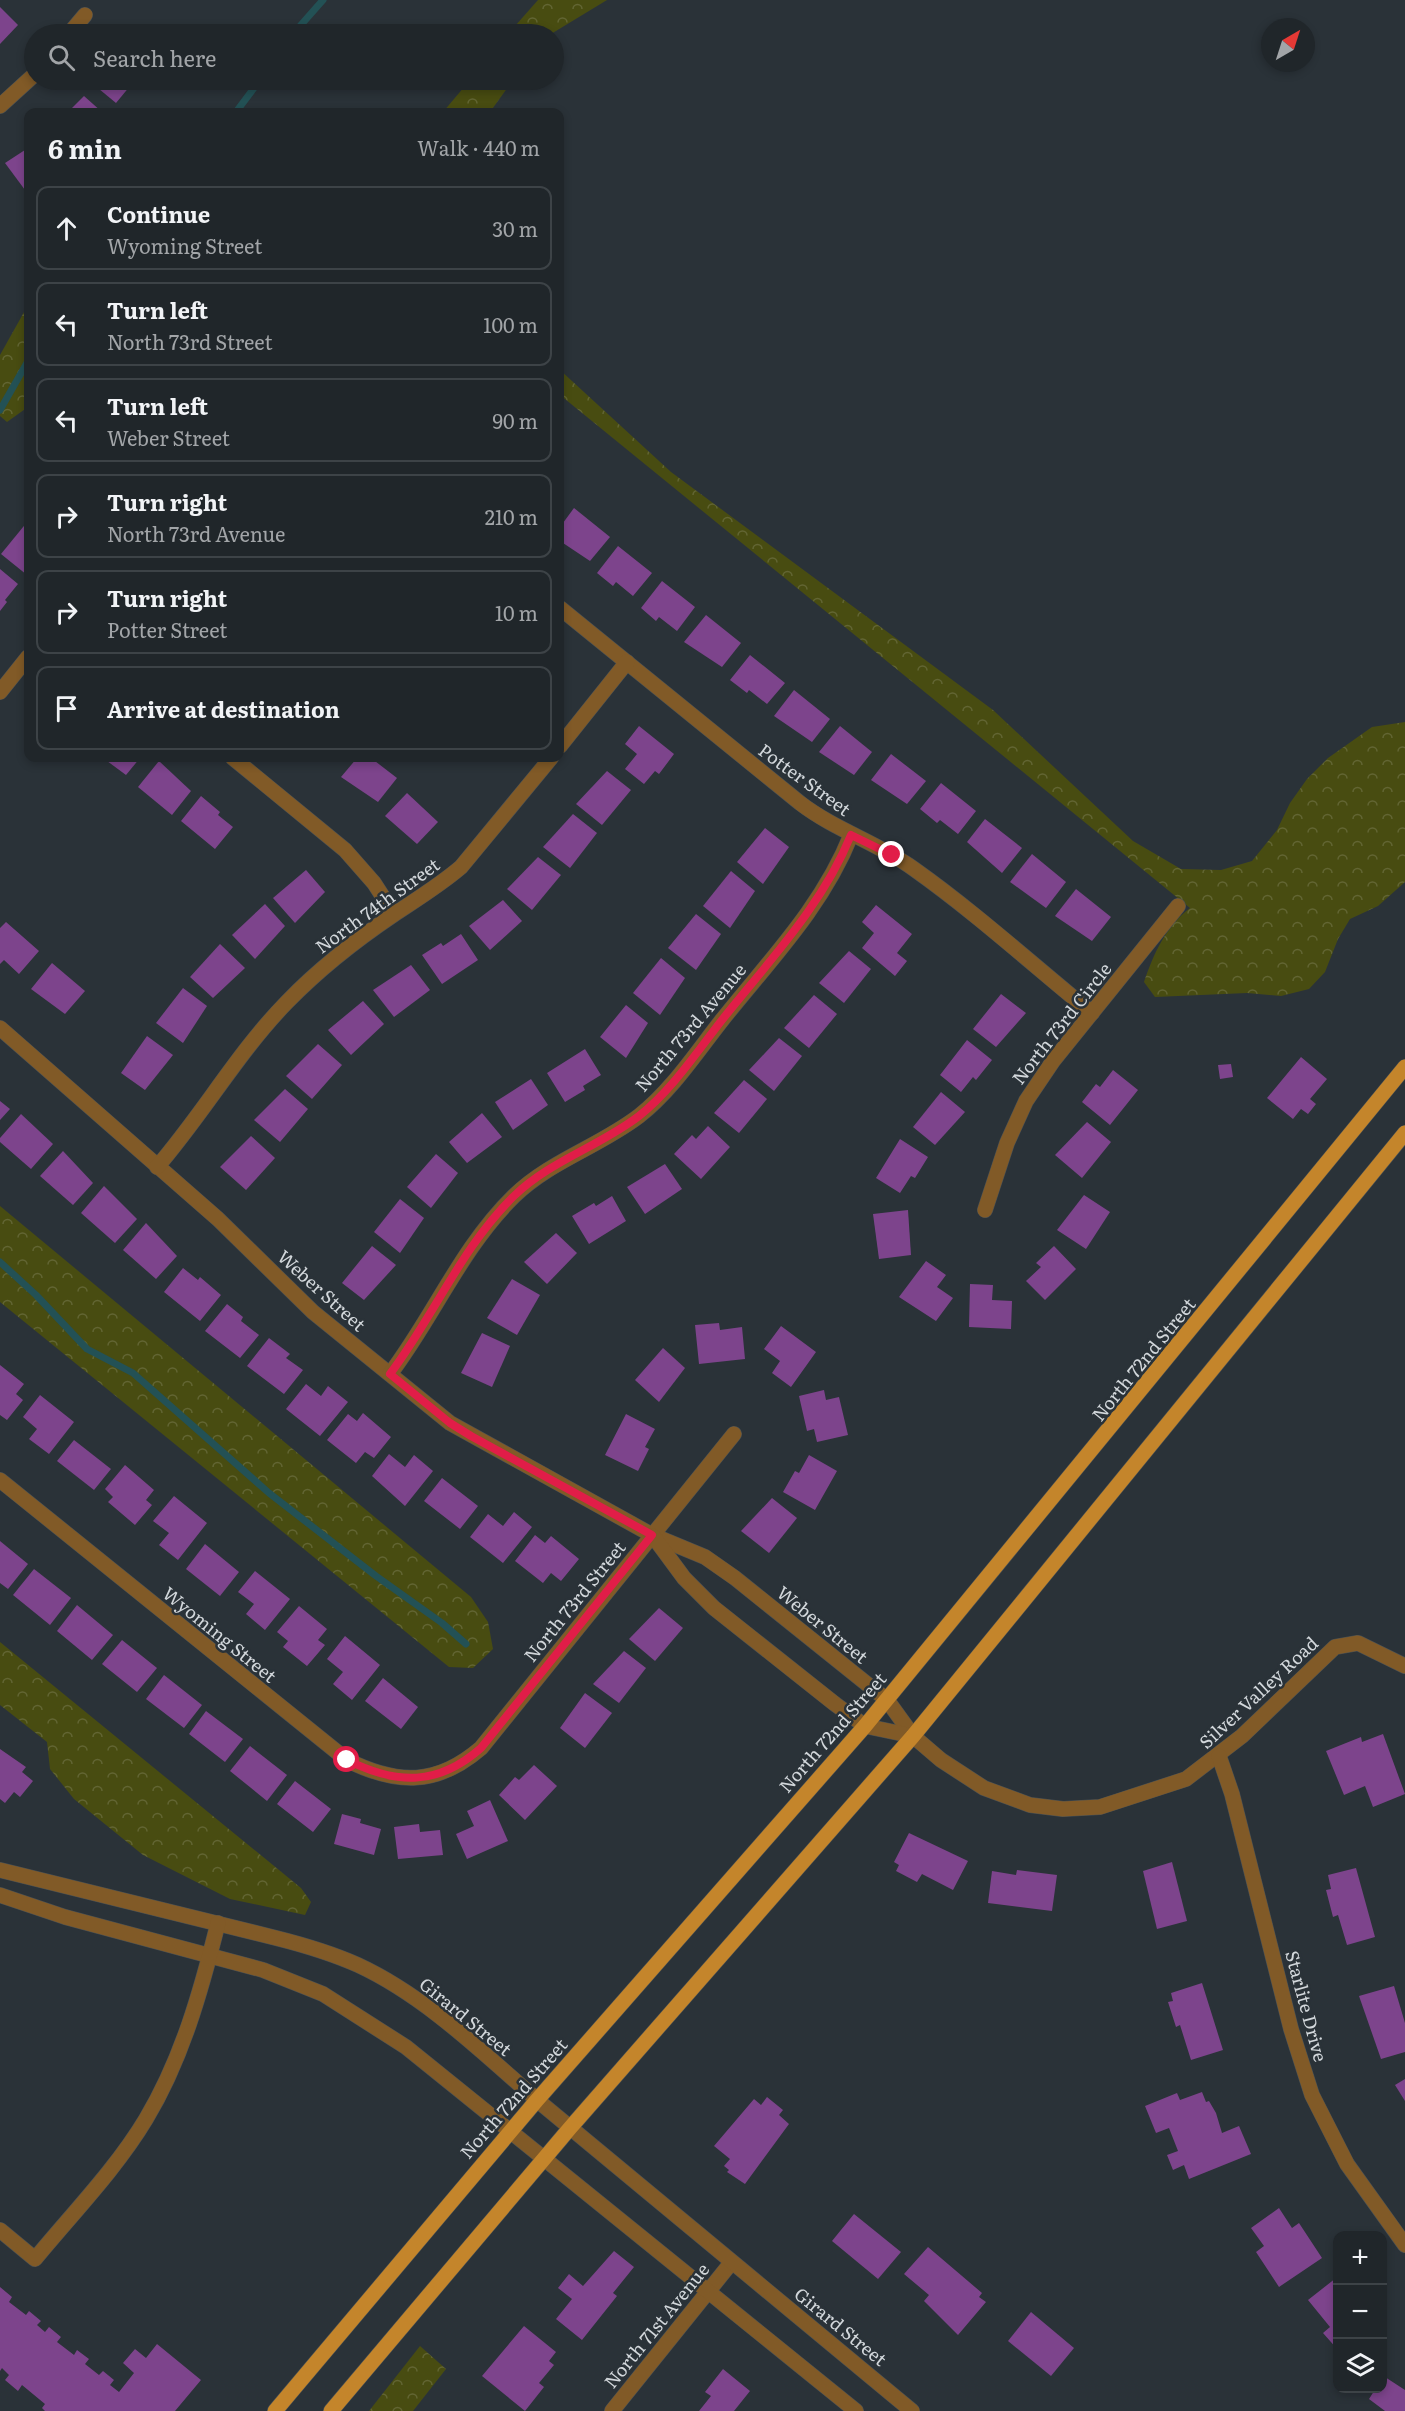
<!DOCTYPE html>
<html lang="en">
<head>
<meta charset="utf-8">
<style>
	:root { --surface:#20262a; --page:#282e32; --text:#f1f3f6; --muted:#a2a5a8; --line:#3d4347 }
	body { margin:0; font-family:Literata,serif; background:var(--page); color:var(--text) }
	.controls { position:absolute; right:18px; bottom:18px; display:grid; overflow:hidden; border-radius:12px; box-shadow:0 3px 9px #0003 }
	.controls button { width:54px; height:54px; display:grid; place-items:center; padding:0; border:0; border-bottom:2px solid var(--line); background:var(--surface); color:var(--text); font:30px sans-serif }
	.compass { position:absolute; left:1261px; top:18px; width:54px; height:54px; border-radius:50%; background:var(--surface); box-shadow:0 3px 9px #0003; rotate:39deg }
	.stop { position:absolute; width:18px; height:18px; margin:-14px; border:4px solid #e11d48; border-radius:50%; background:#fff }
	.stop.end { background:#e11d48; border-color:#fff; box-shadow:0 2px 6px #0008 }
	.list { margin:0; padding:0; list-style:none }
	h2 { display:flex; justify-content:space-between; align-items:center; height:78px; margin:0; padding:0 24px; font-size:26px }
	h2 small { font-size:20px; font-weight:400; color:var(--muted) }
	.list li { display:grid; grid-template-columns:39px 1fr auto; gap:18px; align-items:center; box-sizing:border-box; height:84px; margin:0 12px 12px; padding:0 12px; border:2px solid var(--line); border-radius:12px }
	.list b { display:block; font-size:22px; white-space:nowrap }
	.list p { margin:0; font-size:20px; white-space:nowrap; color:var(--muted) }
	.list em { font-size:20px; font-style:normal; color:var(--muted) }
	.icon { flex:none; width:33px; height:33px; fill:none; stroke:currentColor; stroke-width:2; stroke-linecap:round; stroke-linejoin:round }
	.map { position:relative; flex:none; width:1405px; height:2411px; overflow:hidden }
	.search { position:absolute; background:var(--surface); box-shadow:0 3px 9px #0003; left:24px; top:24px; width:540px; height:66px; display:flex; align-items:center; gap:15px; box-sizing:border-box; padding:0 21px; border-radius:33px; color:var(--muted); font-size:22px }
	.panel { position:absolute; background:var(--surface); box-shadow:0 3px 9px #0003; left:24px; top:108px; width:540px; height:654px; border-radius:12px }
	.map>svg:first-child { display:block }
	.forest { fill:url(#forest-crowns) }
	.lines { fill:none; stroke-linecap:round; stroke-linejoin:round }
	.stream { stroke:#235155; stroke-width:7 }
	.building { fill:#7d448c }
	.minor-casing { stroke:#485055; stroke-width:16 }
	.tertiary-casing { stroke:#485055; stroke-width:16 }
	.primary-casing { stroke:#485055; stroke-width:16 }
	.minor { stroke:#815a27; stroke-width:15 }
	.tertiary { stroke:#815a27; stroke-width:15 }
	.primary { stroke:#c4852b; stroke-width:15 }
	.route { stroke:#e11d48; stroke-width:8 }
	.labels { text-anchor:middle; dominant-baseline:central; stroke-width:5; stroke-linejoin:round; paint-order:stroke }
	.street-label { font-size:18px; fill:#d2d7db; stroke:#2a3238 }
</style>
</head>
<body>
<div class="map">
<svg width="1405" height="2411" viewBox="0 0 1405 2411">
	<defs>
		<pattern id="forest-crowns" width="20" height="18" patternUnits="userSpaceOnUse" patternTransform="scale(1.5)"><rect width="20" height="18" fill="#484c11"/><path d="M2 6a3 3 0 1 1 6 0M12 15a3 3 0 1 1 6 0" fill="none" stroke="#626533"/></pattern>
	</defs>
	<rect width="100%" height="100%" fill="#2a3238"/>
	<g class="forest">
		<path d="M538,0H607L551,34H508Z"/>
		<path d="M470,80H513L490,112H443Z"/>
		<path d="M28,305V407L7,422L0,416V355Z"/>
		<path d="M560,370L671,472L993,710L1133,841L1181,869L1221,870L1252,861L1277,830L1290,803L1307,779L1328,758L1372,727L1405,722V882L1378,906L1350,919L1338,939L1325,972L1309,989L1281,996L1247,993L1155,997L1144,982C1154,953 1166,926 1190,908L560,395Z"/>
		<path d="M0,1206L471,1597L488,1622L493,1649L473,1668L449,1667L0,1302Z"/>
		<path d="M0,1642L301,1888L311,1902L305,1915L230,1899L143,1855L74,1799L50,1769L47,1742L0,1705Z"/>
		<path d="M420,2346L446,2369L413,2411H369Z"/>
	</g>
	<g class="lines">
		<g class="stream">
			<path d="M293,34L323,0"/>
			<path d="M236,112L260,80"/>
			<path d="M0,410L28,361"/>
			<path d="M0,1262L36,1295L87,1349L133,1373L269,1493L376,1576L442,1623L466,1644"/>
		</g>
	</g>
	<g class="building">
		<path d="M0,7L18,25L0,44Z"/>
		<path d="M96,80H135L116,103L93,84Z"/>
		<path d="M84,96L102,112H68Z"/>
		<path d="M28,148V188L25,190L5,163Z"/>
		<path d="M574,508L610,537L590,561L560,541V527Z"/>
		<path d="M28,521V574L27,575L1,554Z"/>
		<path d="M618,546L652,573L633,596L616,582L613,586L597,573Z"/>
		<path d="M0,569L18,584L5,600L7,602L0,611Z"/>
		<path d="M662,581L695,607L677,631L659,617L656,621L641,608Z"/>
		<path d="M706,615L741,643L722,667L684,642Z"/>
		<path d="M750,655L785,683L767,704L749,690L747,693L730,680Z"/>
		<path d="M794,690L830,719L812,742L774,716Z"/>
		<path d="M639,726L674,754L659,774L655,771L644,784L625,769L637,754L625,744Z"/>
		<path d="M840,726L872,752L854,775L819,752Z"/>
		<path d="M891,754L926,781L907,804L871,780Z"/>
		<path d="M103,758H140L126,775Z"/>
		<path d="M357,758H371L397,778L378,802L341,777Z"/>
		<path d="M159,761L191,791L172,815L138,787Z"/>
		<path d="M607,771L631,790L602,825L576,804Z"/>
		<path d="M941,783L976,811L958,834L940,820L937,823L920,809Z"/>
		<path d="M407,793L438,822L417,844L385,816Z"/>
		<path d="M201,796L220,812L218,815L233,827L215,849L181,821Z"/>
		<path d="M573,814L597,833L570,868L543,847Z"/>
		<path d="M985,819L1022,848L1002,873L967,842Z"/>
		<path d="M765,828L789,847L763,884L737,862Z"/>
		<path d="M1032,854L1066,882L1046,908L1010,882Z"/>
		<path d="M538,857L561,875L532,910L507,889Z"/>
		<path d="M306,870L325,892L295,923L273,898Z"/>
		<path d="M731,871L755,891L730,928L703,906Z"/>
		<path d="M1076,889L1111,917L1092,941L1055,916Z"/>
		<path d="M503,900L522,921L490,950L469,926Z"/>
		<path d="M265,904L285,926L255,959L232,935Z"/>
		<path d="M876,905L912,934L897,953L907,961L895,976L862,948L874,933L862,922Z"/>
		<path d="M696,914L721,934L696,970L668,948Z"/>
		<path d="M6,922L39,951L19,974L4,960L0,964V928Z"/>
		<path d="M461,934L478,960L442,984L422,955L441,943L443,946Z"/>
		<path d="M220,944L245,968L213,998L190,977Z"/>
		<path d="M849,951L871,969L844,1003L819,983Z"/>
		<path d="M661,958L685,978L660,1015L633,993Z"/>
		<path d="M52,963L85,991L65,1014L31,989Z"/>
		<path d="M411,965L430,990L394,1017L373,990Z"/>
		<path d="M183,988L207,1006L183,1043L156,1023Z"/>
		<path d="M1001,994L1026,1013L996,1047L973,1029Z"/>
		<path d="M814,995L837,1014L809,1048L784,1028Z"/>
		<path d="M363,1001L384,1024L351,1055L328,1030Z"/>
		<path d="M626,1005L648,1023L626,1058L600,1037Z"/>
		<path d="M147,1036L173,1055L145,1090L121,1073Z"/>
		<path d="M779,1038L802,1056L774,1091L749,1070Z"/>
		<path d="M967,1040L992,1060L976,1080L973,1077L961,1092L940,1075Z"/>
		<path d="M318,1044L342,1065L312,1099L286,1076Z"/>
		<path d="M585,1049L601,1075L583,1086L585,1090L565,1102L547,1073Z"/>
		<path d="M1301,1057L1327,1079L1310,1099L1316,1104L1308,1114L1301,1109L1293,1119L1267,1098Z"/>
		<path d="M1231,1064L1233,1077L1220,1079L1218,1065Z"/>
		<path d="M1113,1070L1138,1090L1110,1125L1082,1102L1096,1084L1100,1087Z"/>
		<path d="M531,1079L548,1105L513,1130L495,1102Z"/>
		<path d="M744,1080L767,1099L739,1133L714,1113Z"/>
		<path d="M285,1089L308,1109L280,1142L254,1120Z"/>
		<path d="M941,1092L965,1112L935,1145L913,1127Z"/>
		<path d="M0,1101L10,1109L0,1120Z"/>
		<path d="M482,1113L502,1137L467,1163L449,1142Z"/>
		<path d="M21,1114L53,1144L31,1169L0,1142V1138Z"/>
		<path d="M1087,1122L1111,1142L1082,1178L1055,1155Z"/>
		<path d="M708,1126L730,1147L701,1179L674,1154L692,1135L696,1139Z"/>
		<path d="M251,1136L275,1158L246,1190L220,1167Z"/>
		<path d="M900,1139L928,1157L915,1178L911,1176L900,1193L876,1178Z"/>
		<path d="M63,1151L93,1183L73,1205L40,1176Z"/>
		<path d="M436,1154L458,1173L431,1208L407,1187Z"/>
		<path d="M665,1164L682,1189L645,1214L627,1187Z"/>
		<path d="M104,1186L137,1219L115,1243L81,1213Z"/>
		<path d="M1084,1195L1110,1212L1086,1249L1057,1230Z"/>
		<path d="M612,1196L626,1221L589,1244L572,1216L594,1203L596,1206Z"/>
		<path d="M400,1199L424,1218L400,1253L374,1232Z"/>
		<path d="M908,1210L911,1255L879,1259L873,1214Z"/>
		<path d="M146,1223L177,1256L156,1279L123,1250Z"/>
		<path d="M556,1233L577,1253L547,1284L524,1262Z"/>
		<path d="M372,1246L396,1265L364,1300L342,1283Z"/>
		<path d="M1054,1246L1076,1269L1045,1300L1026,1281L1041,1267L1036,1263Z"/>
		<path d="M926,1261L946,1275L937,1287L953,1298L936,1321L899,1297Z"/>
		<path d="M183,1268L198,1280L200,1277L221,1295L200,1321L164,1292Z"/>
		<path d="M512,1279L540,1295L517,1335L487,1318Z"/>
		<path d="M970,1284L993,1285L992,1300L1012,1301L1011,1329L969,1327Z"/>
		<path d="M227,1304L243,1317L241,1321L259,1335L240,1358L205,1331Z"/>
		<path d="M719,1323L720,1330L742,1327L745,1359L699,1364L695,1325Z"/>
		<path d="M781,1326L816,1352L791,1387L772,1373L780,1361L764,1349Z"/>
		<path d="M482,1333L510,1346L492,1387L461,1373Z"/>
		<path d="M269,1338L290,1354L286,1358L303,1370L284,1394L247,1366Z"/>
		<path d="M663,1348L685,1368L659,1402L635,1380Z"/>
		<path d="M0,1365L24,1384L16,1394L23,1400L7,1420L0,1415Z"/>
		<path d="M306,1384L321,1396L328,1386L348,1402L320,1436L286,1409Z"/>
		<path d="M824,1390L826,1400L839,1397L848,1435L817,1442L814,1429L807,1431L799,1396Z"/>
		<path d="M40,1395L74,1422L49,1454L29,1439L37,1429L23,1417Z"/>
		<path d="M363,1413L391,1437L374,1458L365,1452L356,1463L327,1440L348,1414L357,1421Z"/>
		<path d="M626,1414L655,1429L645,1447L649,1449L638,1471L605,1455Z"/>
		<path d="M74,1440L111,1469L94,1490L57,1461Z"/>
		<path d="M389,1454L405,1467L414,1455L433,1471L405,1506L372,1476Z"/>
		<path d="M809,1455L837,1471L815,1510L783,1492L795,1471L799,1473Z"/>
		<path d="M125,1465L154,1490L146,1500L152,1505L135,1525L108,1502L113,1497L105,1489Z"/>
		<path d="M442,1478L478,1506L460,1529L424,1501Z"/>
		<path d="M174,1496L207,1523L178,1560L159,1545L169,1533L153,1521Z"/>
		<path d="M772,1498L797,1518L769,1553L741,1531Z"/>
		<path d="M514,1512L532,1527L503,1563L470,1537L488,1514L503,1526Z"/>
		<path d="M535,1535L545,1543L551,1536L579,1559L561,1581L551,1573L543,1583L515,1561Z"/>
		<path d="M0,1541L28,1564L8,1589L0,1583Z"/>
		<path d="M205,1544L239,1572L220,1596L186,1569Z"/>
		<path d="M34,1569L71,1598L50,1625L13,1595Z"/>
		<path d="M255,1571L290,1599L265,1630L246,1614L254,1604L238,1592Z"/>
		<path d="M77,1605L113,1635L92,1660L57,1631Z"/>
		<path d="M299,1606L327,1629L318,1640L325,1645L307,1666L283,1647L288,1641L277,1632Z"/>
		<path d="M659,1608L683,1628L655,1661L629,1639Z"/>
		<path d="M345,1636L380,1665L352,1700L333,1684L343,1672L327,1659Z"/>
		<path d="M122,1640L157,1668L137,1692L102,1664Z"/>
		<path d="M624,1651L646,1668L619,1703L593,1684Z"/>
		<path d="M164,1675L202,1705L184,1728L146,1699Z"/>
		<path d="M383,1678L418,1707L401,1729L365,1701Z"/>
		<path d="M585,1693L612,1713L585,1748L560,1728Z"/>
		<path d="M206,1711L243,1739L225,1762L189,1734Z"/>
		<path d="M1383,1734L1405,1794L1373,1807L1365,1786L1344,1795L1326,1751L1361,1737L1362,1742Z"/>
		<path d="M250,1746L287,1775L267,1801L230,1771Z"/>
		<path d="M0,1749L26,1767L22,1772L33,1781L20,1797L14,1792L5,1803L0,1799Z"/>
		<path d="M534,1765L557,1786L525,1820L499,1795L515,1777L519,1780Z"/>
		<path d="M295,1781L331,1809L313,1832L277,1804Z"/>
		<path d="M490,1800L508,1841L467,1859L456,1834L474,1826L467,1811Z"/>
		<path d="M342,1814L361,1819L360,1823L381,1829L374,1855L334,1844Z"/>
		<path d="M419,1824L420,1832L440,1830L443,1855L398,1859L394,1827Z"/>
		<path d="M909,1833L968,1861L953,1890L922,1874L917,1882L896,1871L899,1865L894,1862Z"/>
		<path d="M1172,1862L1187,1921L1157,1929L1143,1871Z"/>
		<path d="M1356,1868L1375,1937L1347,1945L1338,1915L1333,1917L1326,1890L1331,1889L1328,1875Z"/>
		<path d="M1017,1870L1057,1875L1052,1911L988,1903L992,1871L1016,1875Z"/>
		<path d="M1202,1983L1223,2050L1191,2060L1180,2025L1176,2027L1168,2002L1173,2001L1171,1993Z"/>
		<path d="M1394,1986L1405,2023V2052L1381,2059L1359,1996Z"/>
		<path d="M1405,2079V2101L1395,2085Z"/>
		<path d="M1202,2092L1206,2102L1209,2101L1216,2113L1222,2133L1239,2126L1251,2154L1189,2179L1184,2165L1173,2170L1167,2155L1178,2151L1169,2128L1156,2133L1145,2106L1177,2093L1180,2100Z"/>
		<path d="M767,2097L783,2110L779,2115L789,2124L745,2184L727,2172L729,2170L724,2166L730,2159L714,2146L754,2099L761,2105Z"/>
		<path d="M1279,2208L1292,2228L1299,2223L1322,2258L1279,2287L1256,2252L1264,2246L1251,2228Z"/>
		<path d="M854,2214L901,2252L878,2279L832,2241Z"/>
		<path d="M928,2247L982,2293L979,2297L986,2302L958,2335L924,2301L929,2295L904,2274Z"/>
		<path d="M614,2251L634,2267L613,2293L617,2296L582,2340L556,2319L572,2299L558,2288L569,2274L583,2286Z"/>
		<path d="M1336,2278L1338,2280V2350L1323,2333L1330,2327L1308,2300Z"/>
		<path d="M0,2287L12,2297L9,2302L26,2315L29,2311L41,2321L37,2325L45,2332L49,2327L61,2337L57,2342L74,2355L77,2350L89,2359L85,2364L99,2375L103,2371L114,2380L110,2385L119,2392L134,2373L123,2363L135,2349L146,2358L157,2344L201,2380L175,2411H45L42,2408L45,2404L22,2385L18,2391L5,2380L9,2375L2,2368L0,2371Z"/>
		<path d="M1031,2312L1074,2348L1051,2376L1008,2341Z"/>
		<path d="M524,2326L556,2352L549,2361L554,2365L539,2383L544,2387L525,2411L482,2376Z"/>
		<path d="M723,2369L750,2391L734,2411H699L711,2396L705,2392Z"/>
		<path d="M1385,2377L1405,2390V2411H1385L1369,2399L1376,2388H1382Z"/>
	</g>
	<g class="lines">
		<defs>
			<g id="minor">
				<path d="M69,34L85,15"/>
				<path d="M0,106L34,75"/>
				<path d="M560,608L800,803C835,830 878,843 914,869C976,913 1033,965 1092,1013"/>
				<path d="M0,692L28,657"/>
				<path d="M560,746L627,662"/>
				<path d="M233,758L345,850L374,883L394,914"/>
				<path d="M0,1028L218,1219L313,1312L450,1423L652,1535L705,1557L735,1578L887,1700L913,1736L941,1760L984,1788L1030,1805L1063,1809L1100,1807L1186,1779L1242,1736L1335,1647L1358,1643L1405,1666"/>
				<path d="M157,1167C203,1114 238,1052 287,1002C319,969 356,940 393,915C417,899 440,885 461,867L551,758"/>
				<path d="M985,1210L1007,1143L1026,1101L1053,1061L1178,906"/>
				<path d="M390,1374C434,1316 461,1248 514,1196C550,1161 600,1146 639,1116C672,1090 696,1053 722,1020C769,961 823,906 851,835"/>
				<path d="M0,1480L347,1760C397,1785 437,1786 481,1748L734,1434"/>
				<path d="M653,1536L684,1578L714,1608L835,1704L865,1726L913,1736"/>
				<path d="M1219,1756L1232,1794L1291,2029L1312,2095L1347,2164L1405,2245"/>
				<path d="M0,1870L276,1938C304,1945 331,1953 358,1965C425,1996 482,2052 537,2100"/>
				<path d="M0,1895L65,1917L263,1970L323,1994L406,2047L510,2131"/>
				<path d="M0,2230L35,2259C72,2214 116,2169 146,2119C182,2059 201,1991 218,1923"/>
				<path d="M612,2411L731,2263"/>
			</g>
			<g id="tertiary">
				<path d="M537,2100L912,2411"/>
				<path d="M510,2131L856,2411"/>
			</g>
			<g id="primary">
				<path d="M275,2411L537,2100L865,1726L1405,1067"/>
				<path d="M331,2411L570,2128L913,1736L1405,1133"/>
			</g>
		</defs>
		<use href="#minor" class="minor-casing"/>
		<use href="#tertiary" class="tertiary-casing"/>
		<use href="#primary" class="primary-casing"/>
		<use href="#minor" class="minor"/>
		<use href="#tertiary" class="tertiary"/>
		<use href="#primary" class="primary"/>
	</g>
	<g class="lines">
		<path class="route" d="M347,1760C397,1785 438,1786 481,1748L652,1535L471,1436L450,1423L390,1374C434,1316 461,1248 514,1196C550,1161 600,1146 639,1116C672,1090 696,1053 722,1020C769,961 822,906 851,835L892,855"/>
	</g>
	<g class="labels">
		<g class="street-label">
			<text transform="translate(805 779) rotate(36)">Potter Street</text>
			<text transform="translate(377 905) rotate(-36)">North 74th Street</text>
			<text transform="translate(1061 1023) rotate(-52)">North 73rd Circle</text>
			<text transform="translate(690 1027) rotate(-50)">North 73rd Avenue</text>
			<text transform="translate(322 1290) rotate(42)">Weber Street</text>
			<text transform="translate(1143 1359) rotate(-51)">North 72nd Street</text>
			<text transform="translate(574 1601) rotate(-51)">North 73rd Street</text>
			<text transform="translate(823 1624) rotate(39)">Weber Street</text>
			<text transform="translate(220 1634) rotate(39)">Wyoming Street</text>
			<text transform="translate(1258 1692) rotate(-43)">Silver Valley Road</text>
			<text transform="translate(832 1732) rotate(-49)">North 72nd Street</text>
			<text transform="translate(1307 2006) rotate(75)">Starlite Drive</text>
			<text transform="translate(466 2016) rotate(39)">Girard Street</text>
			<text transform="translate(513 2098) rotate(-49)">North 72nd Street</text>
			<text transform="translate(656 2325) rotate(-51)">North 71st Avenue</text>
			<text transform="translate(841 2326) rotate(39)">Girard Street</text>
		</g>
	</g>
</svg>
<div class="controls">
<button>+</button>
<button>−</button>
<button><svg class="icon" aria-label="layers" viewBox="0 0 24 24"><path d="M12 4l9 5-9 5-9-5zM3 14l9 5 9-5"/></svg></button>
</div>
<svg class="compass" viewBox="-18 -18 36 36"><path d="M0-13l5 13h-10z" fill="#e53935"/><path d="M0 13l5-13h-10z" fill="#a2a5a8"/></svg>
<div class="stop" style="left:347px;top:1760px"></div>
<div class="stop end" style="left:892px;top:855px"></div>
<div class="search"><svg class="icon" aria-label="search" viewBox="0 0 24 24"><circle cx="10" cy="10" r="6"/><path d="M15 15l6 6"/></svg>Search here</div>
<section class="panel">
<h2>6 min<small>Walk · 440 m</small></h2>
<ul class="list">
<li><svg class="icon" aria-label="ahead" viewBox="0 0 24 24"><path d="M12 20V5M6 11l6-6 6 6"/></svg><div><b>Continue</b><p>Wyoming Street</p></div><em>30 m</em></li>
<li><svg class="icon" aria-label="left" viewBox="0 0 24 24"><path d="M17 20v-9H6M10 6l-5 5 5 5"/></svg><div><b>Turn left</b><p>North 73rd Street</p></div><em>100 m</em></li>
<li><svg class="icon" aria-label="left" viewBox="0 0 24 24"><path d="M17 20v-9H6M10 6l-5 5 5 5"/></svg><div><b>Turn left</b><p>Weber Street</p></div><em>90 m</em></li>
<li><svg class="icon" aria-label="right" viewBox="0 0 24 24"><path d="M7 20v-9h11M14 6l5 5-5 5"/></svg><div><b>Turn right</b><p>North 73rd Avenue</p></div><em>210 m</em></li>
<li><svg class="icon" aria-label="right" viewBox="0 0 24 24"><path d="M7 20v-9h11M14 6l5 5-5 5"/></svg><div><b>Turn right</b><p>Potter Street</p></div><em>10 m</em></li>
<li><svg class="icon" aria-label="arrive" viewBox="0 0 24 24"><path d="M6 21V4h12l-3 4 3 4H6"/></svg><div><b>Arrive at destination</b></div></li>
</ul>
</section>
</div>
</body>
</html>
